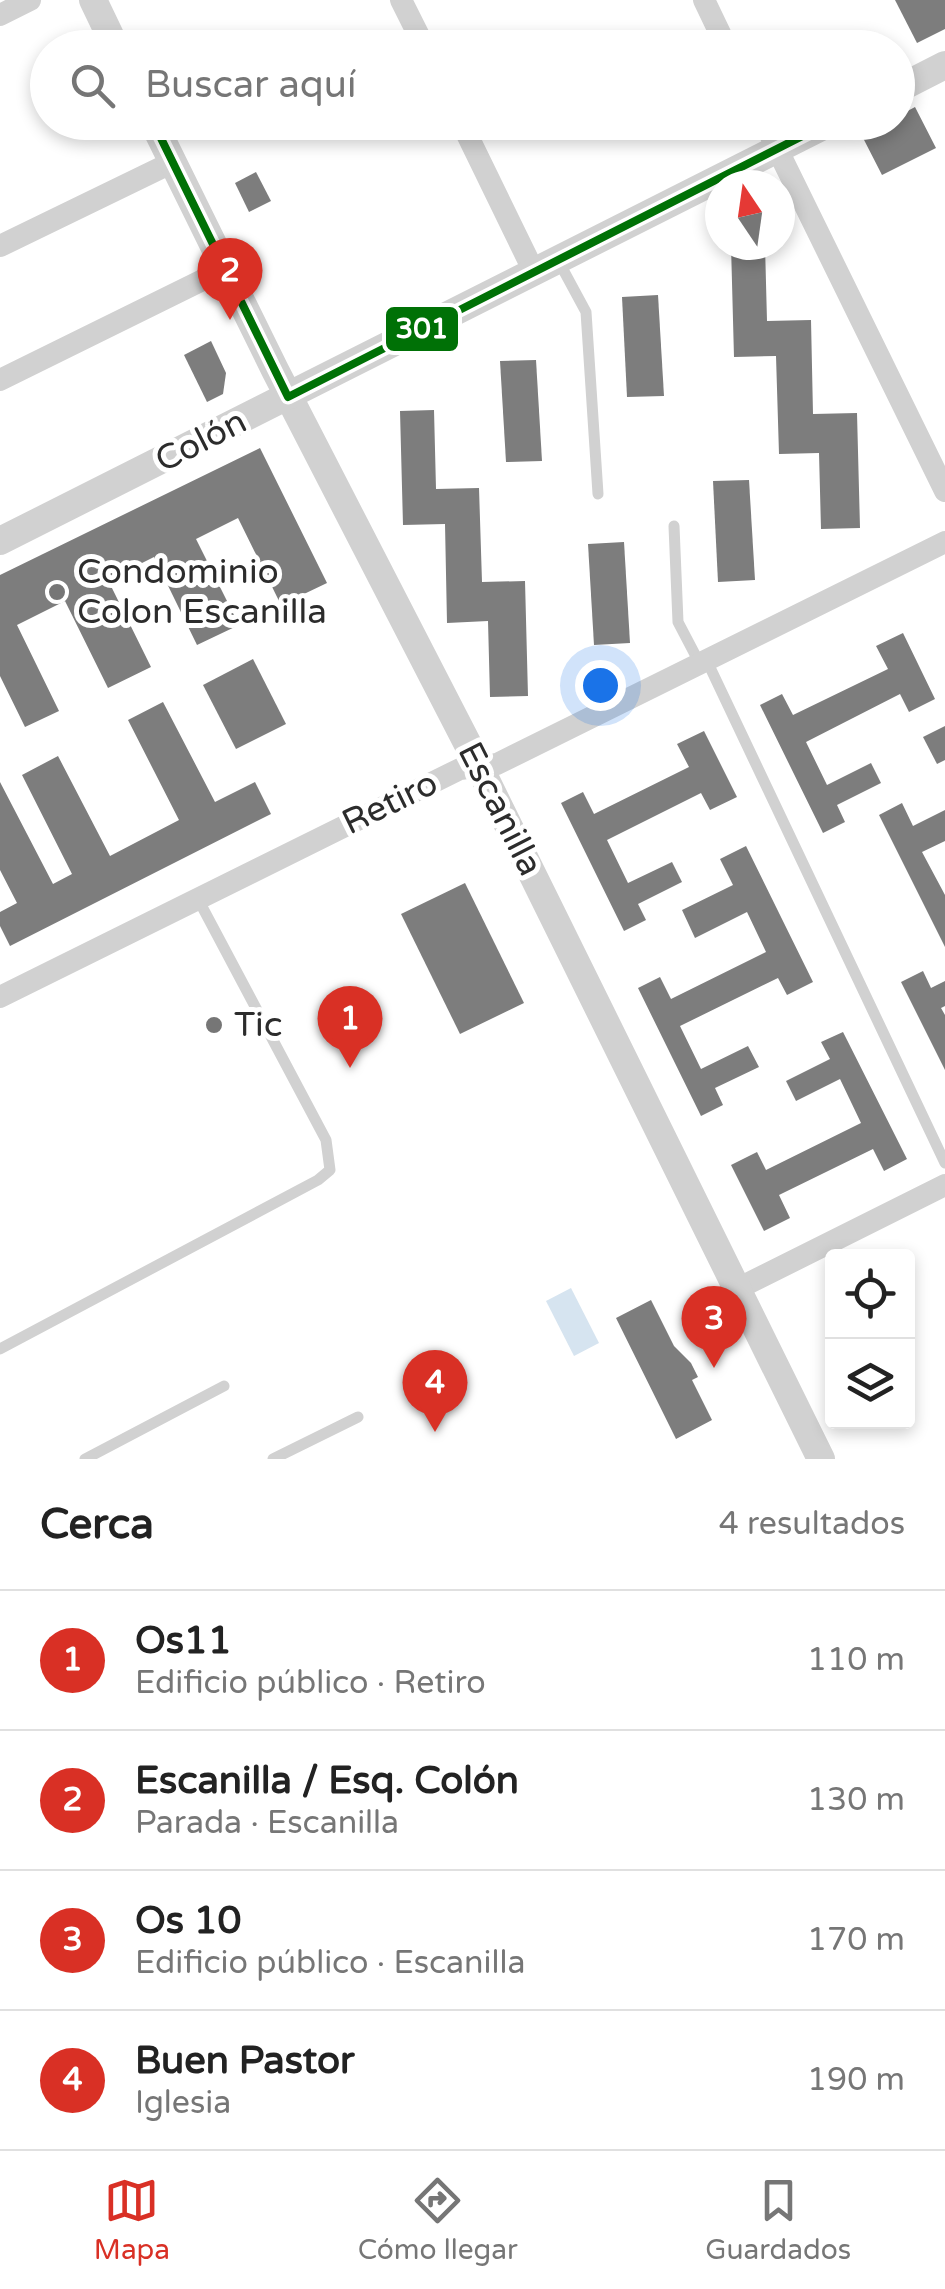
<!DOCTYPE html>
<html lang="es">
<head>
<meta charset="utf-8">
<style>
	:root { --surface:#fff; --page:#f6f6f6; --text:#222; --muted:#767676; --line:#e0e0e0; --accent:#d93025 }
	body { margin:0; font-family:"Varela Round",sans-serif; background:var(--page); color:var(--text) }
	.controls { position:absolute; right:30px; bottom:30px; display:grid; overflow:hidden; border-radius:10px; box-shadow:0 5px 15px #0003 }
	.controls button { width:90px; height:90px; display:grid; place-items:center; padding:0; border:0; border-bottom:2px solid var(--line); background:var(--surface); color:var(--text); font:50px sans-serif }
	.compass { position:absolute; left:705px; top:170px; width:90px; height:90px; border-radius:50%; background:var(--surface); box-shadow:0 5px 15px #0003; rotate:347deg }
	.you { position:absolute; left:600px; top:685px; width:35px; height:35px; margin:-25px; border:8px solid #fff; border-radius:50%; background:#1a73e8; box-shadow:0 0 0 15px #1a73e833 }
	.badge { display:grid; place-items:center; width:65px; height:65px; border-radius:50%; background:var(--accent); color:#fff; font-size:32px; font-weight:700 }
	.pin { position:absolute; translate:-50% -82px; filter:drop-shadow(0 2px 5px #0008) }
	.pin::after { content:''; position:absolute; top:52px; width:35px; height:30px; background:inherit; clip-path:polygon(0 0,100% 0,50% 100%) }
	.list { margin:0; padding:0; list-style:none }
	h2 { display:flex; justify-content:space-between; align-items:center; height:130px; margin:0; padding:0 40px; font-size:42px }
	h2 small { font-size:32px; font-weight:400; color:var(--muted) }
	.list li { display:grid; grid-template-columns:65px 1fr auto; gap:30px; align-items:center; box-sizing:border-box; height:140px; padding:0 40px; border-top:2px solid var(--line) }
	.list b { display:block; font-size:38px; white-space:nowrap }
	.list p { margin:0; font-size:32px; white-space:nowrap; color:var(--muted) }
	.list em { font-size:32px; font-style:normal; color:var(--muted) }
	.icon { flex:none; width:55px; height:55px; fill:none; stroke:currentColor; stroke-width:2; stroke-linecap:round; stroke-linejoin:round }
	.map { position:relative; flex:none; width:945px; height:1459px; overflow:hidden }
	.search { position:absolute; background:var(--surface); box-shadow:0 5px 15px #0003; left:30px; right:30px; top:30px; height:110px; display:flex; align-items:center; gap:25px; box-sizing:border-box; padding:0 35px; border-radius:55px; color:var(--muted); font-size:38px }
	.sheet { height:690px; background:var(--surface) }
	nav { display:flex; justify-content:space-around; align-items:center; box-sizing:border-box; height:140px; border-top:2px solid var(--line); background:var(--surface); font-size:28px; color:var(--muted) }
	nav a { display:grid; justify-items:center; gap:5px }
	nav .on { color:var(--accent) }
	.map>svg:first-child { display:block }
	.water { fill:#d6e4f0 }
	.building { fill:#7d7d7d }
	.lines { fill:none; stroke-linecap:round; stroke-linejoin:round }
	.service { stroke:#d1d1d1; stroke-width:11 }
	.minor { stroke:#d1d1d1; stroke-width:22 }
	.tertiary { stroke:#d1d1d1; stroke-width:28 }
	.bus-1-casing { stroke:#fff; stroke-width:15 }
	.bus-1 { stroke:#007106; stroke-width:8 }
	.poi-dot { fill:#767676; stroke:#fff; stroke-width:4 }
	.labels { text-anchor:middle; dominant-baseline:central; stroke-width:10; stroke-linejoin:round; paint-order:stroke }
	.street-label { font-size:35px; fill:#2c2c2c; stroke:#fff }
	.poi-label { font-size:35px; fill:#2c2c2c; stroke:#fff; text-anchor:start }
	.line-badge { stroke:#fff; stroke-width:4 }
	.badge-label { font-size:28px; text-anchor:middle; font-weight:bold; fill:#fff }
</style>
</head>
<body>
<div class="map">
<svg width="945" height="1459" viewBox="0 0 945 1459">
	<rect width="100%" height="100%" fill="#fff"/>
	<path class="water" d="M571,1288L599,1343L574,1356L546,1301Z"/>
	<g class="building">
		<path d="M895,0H945V29L917,43Z"/>
		<path d="M915,107L936,148L882,175L861,134L884,122H898V116Z"/>
		<path d="M256,172L271,201L249,212L235,183Z"/>
		<path d="M731,245H765L767,321L811,320L813,414L857,413L860,528L821,529L819,453L779,454L776,356L734,357Z"/>
		<path d="M658,295L664,396L627,397L622,297Z"/>
		<path d="M211,341L226,373L223,394L207,402L184,355Z"/>
		<path d="M536,360L542,461L506,462L500,361Z"/>
		<path d="M434,410L436,489L479,488L482,582L525,581L528,696L490,697L488,621L447,623L445,524L403,525L400,411Z"/>
		<path d="M260,448L327,583L281,605L238,518L196,539L239,625L197,645L154,557L108,580L151,667L108,688L65,601L17,625L59,711L25,727L0,676V575Z"/>
		<path d="M749,480L755,580L718,582L713,481Z"/>
		<path d="M624,542L630,643L594,645L588,544Z"/>
		<path d="M903,633L935,699L909,712L900,694L806,742L827,785L871,763L881,783L837,805L845,822L823,833L760,705L782,694L793,715L888,669L876,646Z"/>
		<path d="M253,659L286,724L236,749L203,685Z"/>
		<path d="M163,702L215,802L255,782L271,814L10,946L0,926V912L17,903L0,870V782L53,884L72,874L22,775L58,756L110,856L179,820L128,720Z"/>
		<path d="M945,726V760L937,764L923,737Z"/>
		<path d="M704,731L737,797L710,810L701,793L607,840L628,883L672,862L682,882L638,904L646,920L624,931L561,803L583,792L594,814L689,767L677,744Z"/>
		<path d="M902,803L913,826L945,810V841L922,852L945,895V947L879,815Z"/>
		<path d="M746,846L813,982L787,995L778,978L680,1026L701,1069L748,1046L759,1067L715,1088L723,1105L701,1116L638,988L660,977L671,999L766,952L747,912L695,938L682,910L733,885L720,859Z"/>
		<path d="M465,883L524,1003L460,1034L401,914Z"/>
		<path d="M923,971L931,988L945,981V1006L941,1008L945,1015V1070L901,982Z"/>
		<path d="M843,1032L907,1159L884,1171L873,1149L779,1195L790,1218L764,1231L731,1165L757,1152L766,1170L861,1123L840,1079L796,1101L786,1081L830,1059L821,1042Z"/>
		<path d="M651,1300L674,1346L691,1363L698,1377L692,1380L712,1420L676,1439L616,1318Z"/>
	</g>
	<g class="lines">
		<g class="service">
			<path d="M559,262L586,312L598,494"/>
			<path d="M674,526L678,622L700,664"/>
			<path d="M707,661L945,1163"/>
			<path d="M0,1349L318,1180L330,1170L326,1140L198,899"/>
			<path d="M85,1459L224,1386"/>
			<path d="M273,1459L358,1417"/>
		</g>
		<g class="minor">
			<path d="M401,0L425,48"/>
			<path d="M704,0L727,48"/>
			<path d="M0,15L30,0"/>
			<path d="M461,122L535,274"/>
			<path d="M764,122L945,491"/>
			<path d="M0,246L173,162"/>
			<path d="M0,380L225,269"/>
			<path d="M0,997L460,769L497,764L945,542"/>
			<path d="M737,1289L945,1185"/>
		</g>
		<g class="tertiary">
			<path d="M93,0L116,48"/>
			<path d="M898,89L945,65"/>
			<path d="M153,122L275,370L479,766L821,1459"/>
			<path d="M0,541L831,122"/>
		</g>
		<defs>
			<path id="bus-1" d="M153,122L288,397L830,122"/>
		</defs>
		<use href="#bus-1" class="bus-1-casing"/>
		<use href="#bus-1" class="bus-1"/>
	</g>
	<g class="poi-dot">
		<circle cx="57" cy="592" r="10"/>
		<circle cx="214" cy="1025" r="10"/>
	</g>
	<g class="labels">
		<g class="street-label">
			<text transform="translate(201 441) rotate(-27)">Colón</text>
			<text transform="translate(390 803) rotate(-26)">Retiro</text>
			<text transform="translate(500 809) rotate(63)">Escanilla</text>
		</g>
		<g class="poi-label">
			<text x="77" y="572">Condominio<tspan x="77" dy="40">Colon Escanilla</tspan></text>
			<text x="234" y="1025">Tic</text>
		</g>
	</g>
	<rect class="line-badge" x="384" y="305" width="76" height="48" rx="10" fill="#007106"/>
	<g class="badge-label">
		<text x="422" y="338">301</text>
	</g>
</svg>
<div class="controls">
<button><svg class="icon" aria-label="locate" viewBox="0 0 24 24"><circle cx="12" cy="12" r="6"/><path d="M12 2v4M12 18v4M2 12h4M18 12h4"/></svg></button>
<button><svg class="icon" aria-label="layers" viewBox="0 0 24 24"><path d="M12 4l9 5-9 5-9-5zM3 14l9 5 9-5"/></svg></button>
</div>
<svg class="compass" viewBox="-18 -18 36 36"><path d="M0-13l5 13h-10z" fill="#e53935"/><path d="M0 13l5-13h-10z" fill="#767676"/></svg>
<div class="you"></div>
<div class="pin badge" style="left:350px;top:1068px">1</div>
<div class="pin badge" style="left:230px;top:320px">2</div>
<div class="pin badge" style="left:714px;top:1368px">3</div>
<div class="pin badge" style="left:435px;top:1432px">4</div>
<div class="search"><svg class="icon" aria-label="search" viewBox="0 0 24 24"><circle cx="10" cy="10" r="6"/><path d="M15 15l6 6"/></svg>Buscar aquí</div>
</div>
<section class="sheet">
<h2>Cerca<small>4 resultados</small></h2>
<ul class="list">
<li><span class="badge">1</span><div><b>Os11</b><p>Edificio público · Retiro</p></div><em>110 m</em></li>
<li><span class="badge">2</span><div><b>Escanilla / Esq. Colón</b><p>Parada · Escanilla</p></div><em>130 m</em></li>
<li><span class="badge">3</span><div><b>Os 10</b><p>Edificio público · Escanilla</p></div><em>170 m</em></li>
<li><span class="badge">4</span><div><b>Buen Pastor</b><p>Iglesia</p></div><em>190 m</em></li>
</ul>
</section>
<nav>
<a class="on"><svg class="icon" aria-label="map" viewBox="0 0 24 24"><path d="M3 6l6-2 6 2 6-2v14l-6 2-6-2-6 2zM9 4v14M15 6v14"/></svg>Mapa</a>
<a><svg class="icon" aria-label="directions" viewBox="0 0 24 24"><path d="M12 3l9 9-9 9-9-9zM9 14v-3h6M13 9l2 2-2 2"/></svg>Cómo llegar</a>
<a><svg class="icon" aria-label="saved" viewBox="0 0 24 24"><path d="M7 4h10v16l-5-4-5 4z"/></svg>Guardados</a>
</nav>
</body>
</html>
